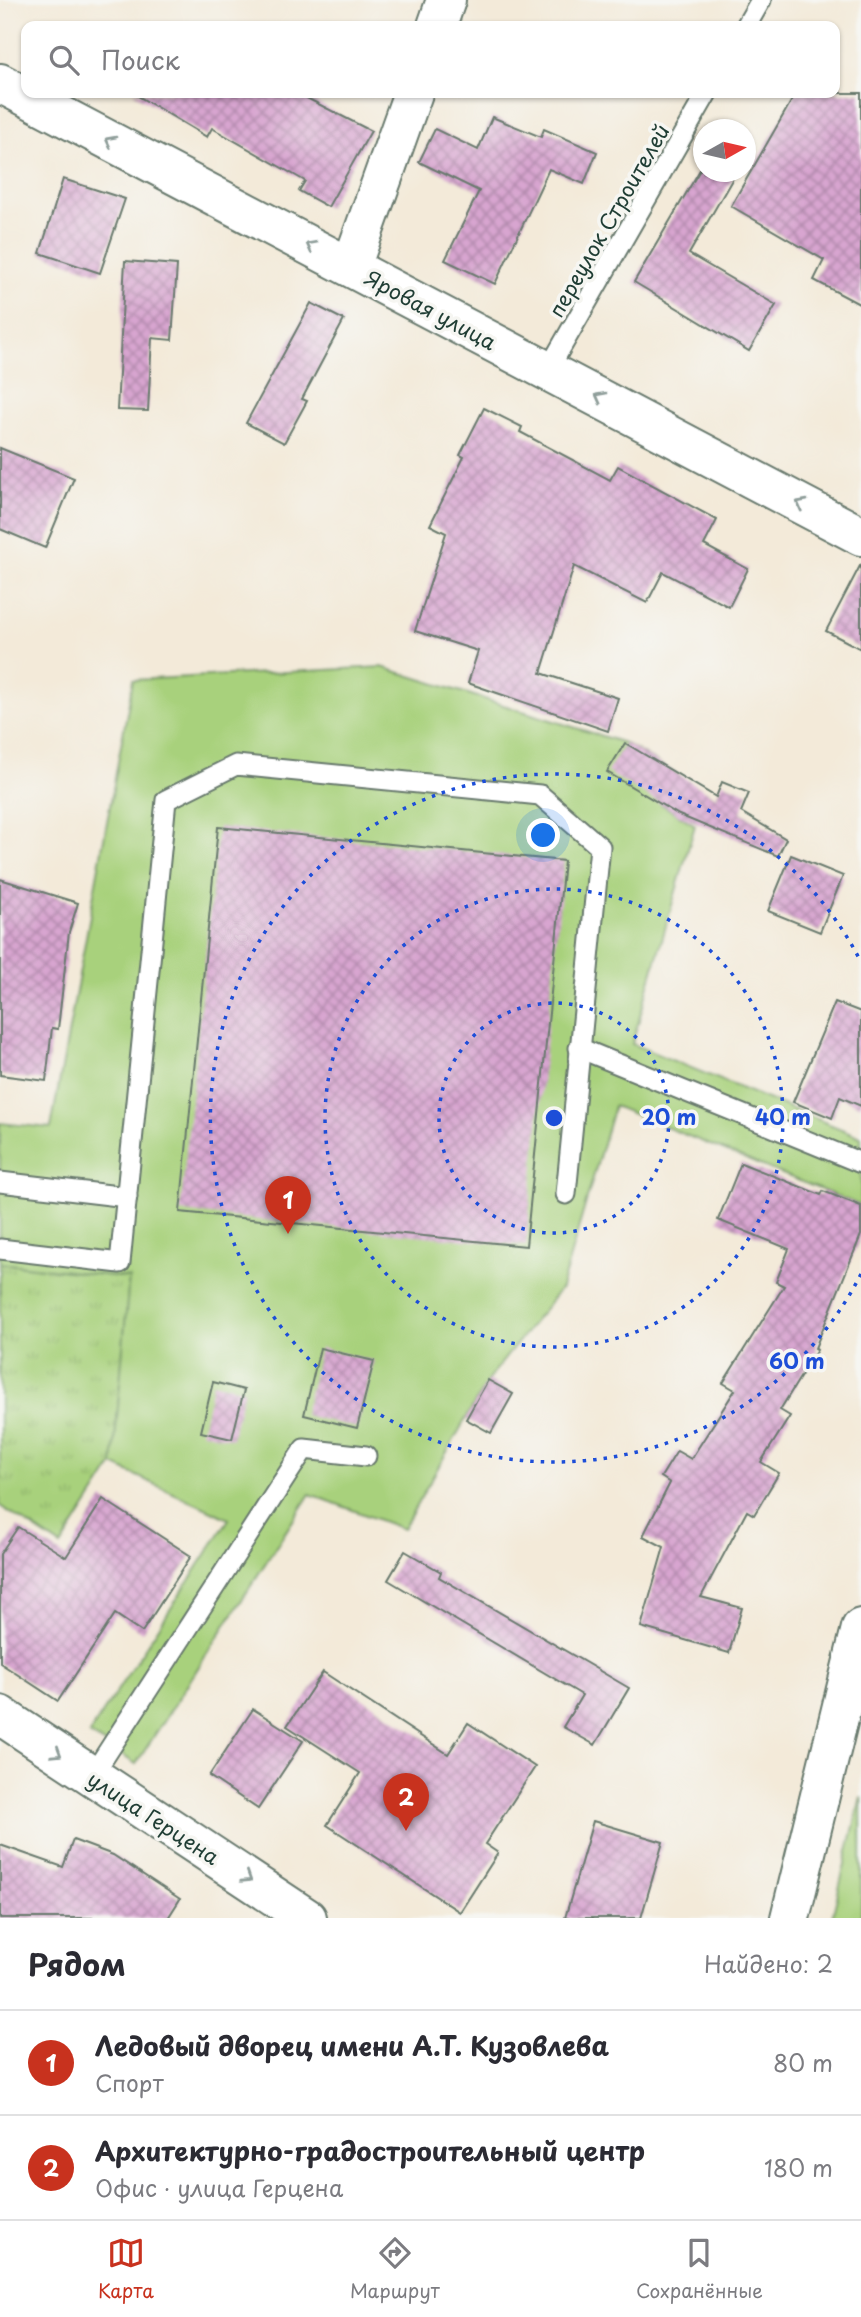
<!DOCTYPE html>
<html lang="ru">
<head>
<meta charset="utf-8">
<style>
	:root { --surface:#fff; --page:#f7f7f7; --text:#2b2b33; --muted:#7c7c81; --line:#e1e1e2; --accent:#c8321e }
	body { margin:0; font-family:"Playpen Sans",sans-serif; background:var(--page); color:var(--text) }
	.compass { position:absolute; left:693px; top:119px; width:63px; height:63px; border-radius:50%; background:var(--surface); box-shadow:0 2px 5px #0004; rotate:82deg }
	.you { position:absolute; left:544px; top:836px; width:24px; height:24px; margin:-18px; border:5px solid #fff; border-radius:50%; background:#1a73e8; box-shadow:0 0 0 10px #1a73e833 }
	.badge { display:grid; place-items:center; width:46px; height:46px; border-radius:50%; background:var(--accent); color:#fff; font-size:23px; font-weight:700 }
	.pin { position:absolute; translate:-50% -58px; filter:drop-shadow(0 2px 4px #0008) }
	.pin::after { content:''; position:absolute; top:37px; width:24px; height:21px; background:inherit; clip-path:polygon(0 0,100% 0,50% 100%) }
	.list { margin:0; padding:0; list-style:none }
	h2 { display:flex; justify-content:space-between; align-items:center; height:91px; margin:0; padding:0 28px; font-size:30px }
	h2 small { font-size:23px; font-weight:400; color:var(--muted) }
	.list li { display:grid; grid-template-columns:46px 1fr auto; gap:21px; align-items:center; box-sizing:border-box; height:105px; padding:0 28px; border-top:2px solid var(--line) }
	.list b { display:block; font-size:26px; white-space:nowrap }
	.list p { margin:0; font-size:23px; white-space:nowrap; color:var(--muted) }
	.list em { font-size:23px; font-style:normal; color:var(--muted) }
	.icon { flex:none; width:38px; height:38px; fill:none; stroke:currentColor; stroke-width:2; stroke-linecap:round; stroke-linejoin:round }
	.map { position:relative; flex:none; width:861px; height:1918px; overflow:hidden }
	.search { position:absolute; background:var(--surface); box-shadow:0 2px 5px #0004; left:21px; right:21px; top:21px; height:77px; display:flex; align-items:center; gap:18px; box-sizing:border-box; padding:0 24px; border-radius:14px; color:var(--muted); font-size:26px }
	.sheet { height:301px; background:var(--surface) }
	nav { display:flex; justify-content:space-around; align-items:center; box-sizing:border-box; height:98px; border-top:2px solid var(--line); background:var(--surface); font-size:19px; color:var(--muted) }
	nav a { display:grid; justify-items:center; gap:4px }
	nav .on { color:var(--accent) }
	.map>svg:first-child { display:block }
	.grass { fill:url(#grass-tufts); stroke:#648758; stroke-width:2 }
	.pitch { fill:#a8d17c; stroke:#648758; stroke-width:2 }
	.building { fill:url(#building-cross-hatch) }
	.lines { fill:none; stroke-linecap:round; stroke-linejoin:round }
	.service-casing { stroke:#697a6e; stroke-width:23 }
	.minor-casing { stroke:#697a6e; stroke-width:42 }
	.tertiary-casing { stroke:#697a6e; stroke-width:42 }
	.service { stroke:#fff; stroke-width:19 }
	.minor { stroke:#fff; stroke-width:38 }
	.tertiary { stroke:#fff; stroke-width:38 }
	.oneway { stroke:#8f9e9a }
	.ring { fill:none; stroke:#1d4ed8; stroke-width:3.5; stroke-dasharray:3.5 7 }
	.labels { text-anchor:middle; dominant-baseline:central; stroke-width:7; stroke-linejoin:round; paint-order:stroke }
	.street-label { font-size:21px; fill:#1f3d34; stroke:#f6f6f2 }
	.centre { fill:#1d4ed8; stroke:#f6f6f2; stroke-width:3.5 }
	.ring-label { font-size:21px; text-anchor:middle; font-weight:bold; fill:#1d4ed8; stroke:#f6f6f2; stroke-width:7; stroke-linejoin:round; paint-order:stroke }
</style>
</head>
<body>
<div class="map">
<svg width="861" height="1918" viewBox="0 0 861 1918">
	<defs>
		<pattern id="grass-tufts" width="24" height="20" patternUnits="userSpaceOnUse" patternTransform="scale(1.75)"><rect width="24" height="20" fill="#a8d17c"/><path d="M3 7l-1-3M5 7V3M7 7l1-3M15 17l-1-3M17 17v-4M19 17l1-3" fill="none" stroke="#90b46c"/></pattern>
		<pattern id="building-cross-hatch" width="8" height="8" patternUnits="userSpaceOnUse" patternTransform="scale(1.75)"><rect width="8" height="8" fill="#d8a5d0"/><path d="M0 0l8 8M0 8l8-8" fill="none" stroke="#af88aa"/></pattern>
	</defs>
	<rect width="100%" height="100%" fill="#f6f6f2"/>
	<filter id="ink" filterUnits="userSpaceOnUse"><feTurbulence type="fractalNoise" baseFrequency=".0143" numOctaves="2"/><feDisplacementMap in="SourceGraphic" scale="14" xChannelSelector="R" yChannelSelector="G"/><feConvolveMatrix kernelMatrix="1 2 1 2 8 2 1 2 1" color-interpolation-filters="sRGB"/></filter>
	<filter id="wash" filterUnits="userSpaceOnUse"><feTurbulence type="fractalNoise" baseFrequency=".00686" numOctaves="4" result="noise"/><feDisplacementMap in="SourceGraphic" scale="28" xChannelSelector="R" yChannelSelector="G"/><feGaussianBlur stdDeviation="1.57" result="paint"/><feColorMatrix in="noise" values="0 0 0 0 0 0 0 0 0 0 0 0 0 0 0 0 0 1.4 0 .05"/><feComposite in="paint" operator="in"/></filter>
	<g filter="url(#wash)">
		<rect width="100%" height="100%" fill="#f3ead9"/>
		<path class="grass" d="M0,1263L129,1278L113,1465L61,1546L0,1506Z"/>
		<g class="pitch">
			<path d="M382,667L624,743L678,775L661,804L695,825L632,1044L861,1137V1206L614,1106L561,1288L488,1380L403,1529L310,1494L136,1764L89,1734L229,1519L113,1465L129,1278L0,1263V1123L51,1128L133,680Z"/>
			<path d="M861,1797V1918H832Z"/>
		</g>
		<g id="blocks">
			<g class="building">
				<path d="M133,93H297L371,131L328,207L299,191L305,181L212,128L207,137Z"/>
				<path d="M796,93H861V305L814,280L824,260L731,206Z"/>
				<path d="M492,117L541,137L544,129L597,152L584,184L549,169L495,284L445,260L479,191L419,162L435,129L478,150Z"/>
				<path d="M704,163V172H721L733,178L689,254L776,305L749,351L634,282Z"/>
				<path d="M63,179L125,199L100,273L40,253Z"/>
				<path d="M125,261L177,265L172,340L152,338L148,411L117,410Z"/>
				<path d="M311,303L344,320L302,399L307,401L284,443L246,423Z"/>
				<path d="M484,408L522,427L520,432L610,480L618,466L717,520L704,545L748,569L729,607L663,572L647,603L574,566L541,673L618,698L608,731L468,683L478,651L415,631L446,533L430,525L464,457L460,455Z"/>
				<path d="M0,448L74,478L45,548L0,529Z"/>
				<path d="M861,564V649L826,631Z"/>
				<path d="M625,743L716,797L722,782L749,793L741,812L786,839L778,856L679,815L607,772Z"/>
				<path d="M218,827L564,861L526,1246L180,1212Z"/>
				<path d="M791,855L843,876L820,932L768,911Z"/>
				<path d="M0,879L78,903L69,932L58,1029L52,1028L46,1081L0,1075Z"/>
				<path d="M835,1002L861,1012V1106L840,1097L832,1118L793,1102Z"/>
				<path d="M741,1163L821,1195L823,1191L861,1206V1235L815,1348L817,1350L780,1410L790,1416L761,1462L779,1473L754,1515L747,1511L701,1597L742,1608L729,1653L641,1627L664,1547L643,1536L670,1483L661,1477L677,1451L691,1459L735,1390L723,1383L784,1286L776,1282L789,1249L718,1220Z"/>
				<path d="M320,1348L374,1361L357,1428L304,1415Z"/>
				<path d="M488,1380L513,1394L491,1433L466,1419Z"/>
				<path d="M213,1382L244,1390L232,1439L201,1432Z"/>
				<path d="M103,1499L191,1556L142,1632L115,1614L58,1701L0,1663V1554L18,1527L66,1557Z"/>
				<path d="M405,1551L441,1572L439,1577L629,1688L595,1745L563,1727L582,1695L388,1580Z"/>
				<path d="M323,1672L448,1754L468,1723L535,1767L485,1844L498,1853L460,1912L327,1825L360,1773L287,1726Z"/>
				<path d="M253,1709L303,1741L258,1809L209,1776Z"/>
				<path d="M593,1821L663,1842L641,1918H565Z"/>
				<path d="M73,1840L113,1855L180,1899L168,1918H0V1845L63,1867Z"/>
			</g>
		</g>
	</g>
	<g filter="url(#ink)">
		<use href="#blocks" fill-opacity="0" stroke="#697a6e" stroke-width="2"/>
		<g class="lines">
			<defs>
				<g id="service">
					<path d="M746,26L761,0"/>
					<path d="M548,370L707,93"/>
					<path d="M579,1048L861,1163"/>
					<path d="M0,1182L127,1197"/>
					<path d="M0,1249L120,1263L166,800L236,765L540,795L600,847L566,1194"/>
					<path d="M92,1776L304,1449L366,1456"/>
				</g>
				<g id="minor">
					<path d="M437,26L446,0"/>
					<path d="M0,83L861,536"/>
					<path d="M351,267L413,93"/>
					<path d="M0,1715L307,1918"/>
				</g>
				<path id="tertiary" d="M790,1918L861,1628"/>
			</defs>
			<use href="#service" class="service-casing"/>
			<use href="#minor" class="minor-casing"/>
			<use href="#tertiary" class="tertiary-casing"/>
			<use href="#service" class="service"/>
			<use href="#minor" class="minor"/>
			<use href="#tertiary" class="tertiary"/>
		</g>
		<defs><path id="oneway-chevron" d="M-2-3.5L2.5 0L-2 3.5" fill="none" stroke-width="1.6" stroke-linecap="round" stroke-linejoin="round" transform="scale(1.75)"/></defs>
		<g class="oneway">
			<use href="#oneway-chevron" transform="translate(110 141) rotate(-152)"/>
			<use href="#oneway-chevron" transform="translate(311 246) rotate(-152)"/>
			<use href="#oneway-chevron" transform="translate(600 397) rotate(-152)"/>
			<use href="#oneway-chevron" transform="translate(801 504) rotate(-152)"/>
			<use href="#oneway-chevron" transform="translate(57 1753) rotate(33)"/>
			<use href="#oneway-chevron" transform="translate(247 1878) rotate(33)"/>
		</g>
	</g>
	<g class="ring">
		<circle cx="554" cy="1118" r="115"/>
		<circle cx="554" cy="1118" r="229"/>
		<path d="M861 1274A344 344 0 1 1 861 962"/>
	</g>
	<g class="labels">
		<g class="street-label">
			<text transform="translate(608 220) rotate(-60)">переулок Строителей</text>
			<text transform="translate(431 309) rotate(28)">Яровая улица</text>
			<text transform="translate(154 1817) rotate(33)">улица Герцена</text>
		</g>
	</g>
	<circle cx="554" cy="1118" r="10" class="centre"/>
	<g class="ring-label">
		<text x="669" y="1125">20 m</text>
		<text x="783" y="1125">40 m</text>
		<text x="797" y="1369">60 m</text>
	</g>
</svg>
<svg class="compass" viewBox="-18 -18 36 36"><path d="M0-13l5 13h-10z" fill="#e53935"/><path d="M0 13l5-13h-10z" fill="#7c7c81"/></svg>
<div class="you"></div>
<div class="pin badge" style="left:288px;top:1234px">1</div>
<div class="pin badge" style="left:406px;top:1831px">2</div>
<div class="search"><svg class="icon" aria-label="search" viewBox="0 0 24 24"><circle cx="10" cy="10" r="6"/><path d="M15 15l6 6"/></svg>Поиск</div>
</div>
<section class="sheet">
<h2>Рядом<small>Найдено: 2</small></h2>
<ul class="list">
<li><span class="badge">1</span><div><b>Ледовый дворец имени А.Т. Кузовлева</b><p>Спорт</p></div><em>80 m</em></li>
<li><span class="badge">2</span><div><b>Архитектурно-градостроительный центр</b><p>Офис · улица Герцена</p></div><em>180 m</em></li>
</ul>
</section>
<nav>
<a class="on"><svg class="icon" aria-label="map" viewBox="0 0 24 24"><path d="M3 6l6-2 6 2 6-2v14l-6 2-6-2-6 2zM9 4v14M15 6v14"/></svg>Карта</a>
<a><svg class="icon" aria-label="directions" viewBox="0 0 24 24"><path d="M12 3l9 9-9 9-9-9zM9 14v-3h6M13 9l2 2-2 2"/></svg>Маршрут</a>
<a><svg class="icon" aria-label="saved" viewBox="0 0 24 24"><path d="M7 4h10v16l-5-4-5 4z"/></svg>Сохранённые</a>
</nav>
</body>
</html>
